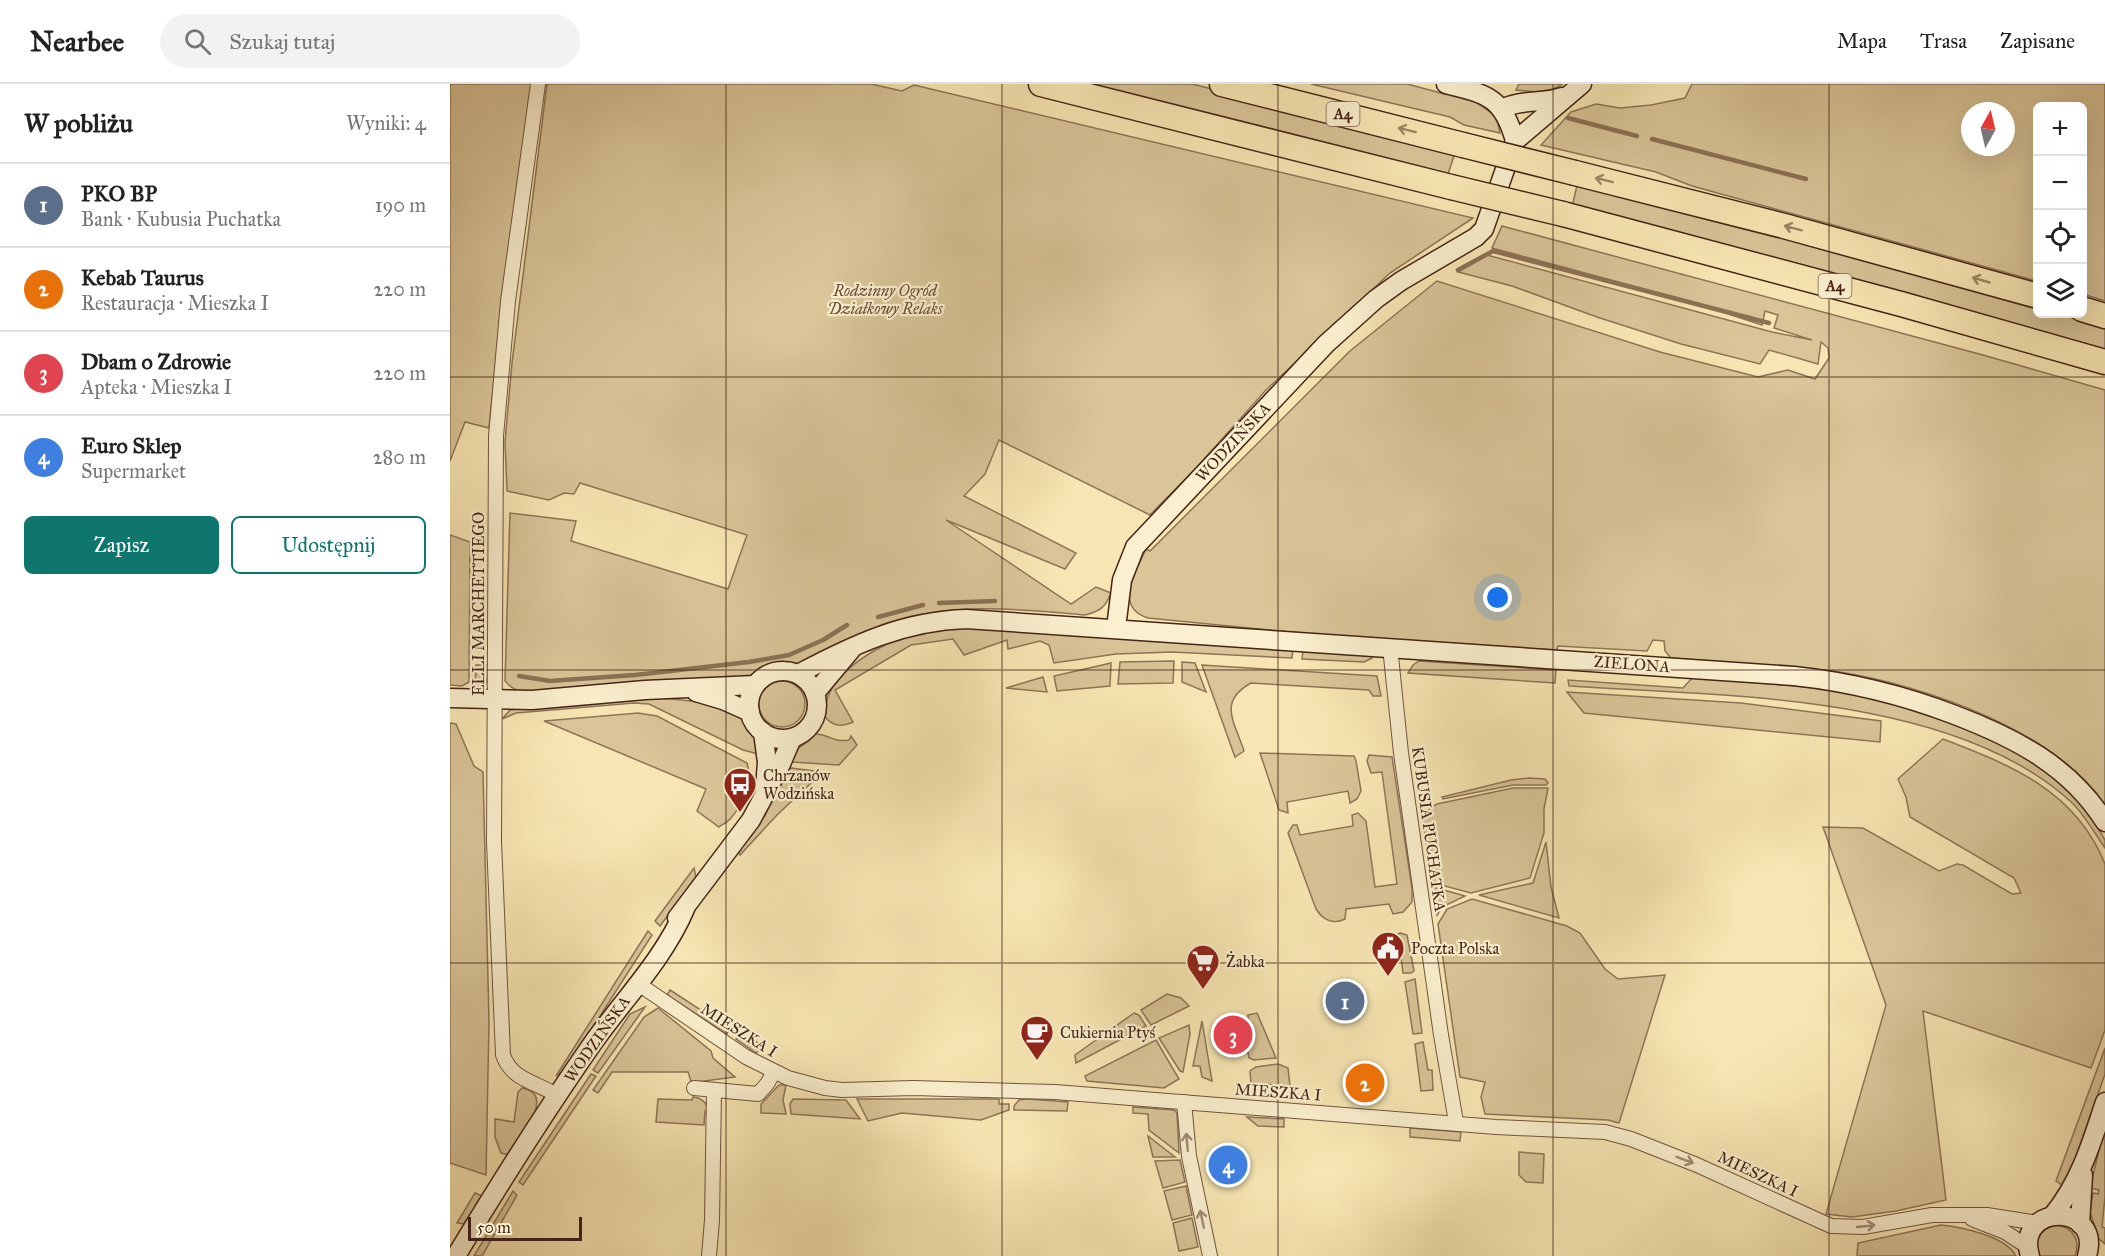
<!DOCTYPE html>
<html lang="pl">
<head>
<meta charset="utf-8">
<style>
	:root { --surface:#fff; --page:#f2f2f2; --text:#222; --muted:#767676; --line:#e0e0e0; --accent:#0f766e }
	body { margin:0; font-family:"IM FELL Great Primer",serif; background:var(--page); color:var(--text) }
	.controls { position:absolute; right:18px; top:18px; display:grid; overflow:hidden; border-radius:9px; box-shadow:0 6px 24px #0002 }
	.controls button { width:54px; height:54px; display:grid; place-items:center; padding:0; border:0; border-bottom:2px solid var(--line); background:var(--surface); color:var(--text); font:30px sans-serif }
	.compass { position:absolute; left:1511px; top:18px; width:54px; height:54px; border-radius:50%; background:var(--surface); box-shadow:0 6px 24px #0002; rotate:8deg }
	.scale { position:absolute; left:18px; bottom:15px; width:114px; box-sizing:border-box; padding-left:6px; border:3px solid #442416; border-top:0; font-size:16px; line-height:21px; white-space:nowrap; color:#442416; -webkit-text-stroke:4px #faefce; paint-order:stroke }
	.you { position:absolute; left:1048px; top:514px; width:21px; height:21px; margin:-15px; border:4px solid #fff; border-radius:50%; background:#1a73e8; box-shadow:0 0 0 9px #1a73e833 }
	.badge { display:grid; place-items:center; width:39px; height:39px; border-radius:50%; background:var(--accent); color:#fff; font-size:20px; font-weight:700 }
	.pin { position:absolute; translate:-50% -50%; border:3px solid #fff; box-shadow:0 2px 6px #0006 }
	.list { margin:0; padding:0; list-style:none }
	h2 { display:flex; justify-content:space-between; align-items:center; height:78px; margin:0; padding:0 24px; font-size:26px }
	h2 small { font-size:20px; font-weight:400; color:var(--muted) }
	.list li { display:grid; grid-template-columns:39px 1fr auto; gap:18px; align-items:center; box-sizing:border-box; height:84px; padding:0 24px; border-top:2px solid var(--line) }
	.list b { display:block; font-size:22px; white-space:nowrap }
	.list p { margin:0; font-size:20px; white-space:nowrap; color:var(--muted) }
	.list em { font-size:20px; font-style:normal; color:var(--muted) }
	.actions { display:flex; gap:12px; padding:18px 24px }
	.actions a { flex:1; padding:14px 0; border:2px solid var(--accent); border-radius:9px; text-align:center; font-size:21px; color:var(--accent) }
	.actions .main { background:var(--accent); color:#fff }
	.icon { flex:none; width:33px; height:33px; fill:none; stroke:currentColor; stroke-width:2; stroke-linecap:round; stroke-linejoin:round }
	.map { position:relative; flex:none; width:1655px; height:1172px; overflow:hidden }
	header { display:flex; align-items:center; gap:36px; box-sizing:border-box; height:84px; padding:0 30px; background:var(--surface); border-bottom:2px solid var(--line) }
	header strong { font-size:28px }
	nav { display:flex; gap:33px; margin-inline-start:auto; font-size:21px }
	.search { width:420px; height:54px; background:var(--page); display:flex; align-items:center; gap:15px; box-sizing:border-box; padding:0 21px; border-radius:33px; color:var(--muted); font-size:22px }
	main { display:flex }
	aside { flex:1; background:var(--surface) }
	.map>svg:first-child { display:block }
	.green { fill:#d9c598; stroke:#8e7457; stroke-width:1.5; fill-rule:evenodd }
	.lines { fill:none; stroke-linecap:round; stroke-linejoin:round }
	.stream { stroke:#8b7154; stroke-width:4.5 }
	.street-casing { stroke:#71543d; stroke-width:16 }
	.secondary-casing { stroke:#442416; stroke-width:21 }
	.highway-casing { stroke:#442416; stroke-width:27 }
	.street { stroke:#faefce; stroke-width:14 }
	.secondary { stroke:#faefce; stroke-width:18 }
	.highway { stroke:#f7e6b3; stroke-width:24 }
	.highway-bridge-casing { stroke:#442416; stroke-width:27; stroke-linecap:butt }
	.highway-bridge { stroke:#f7e6b3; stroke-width:24 }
	.oneway { stroke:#9e8564 }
	.oneway2 { stroke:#9f8a72 }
	.grid { fill:none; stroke:#442416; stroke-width:1.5; stroke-opacity:0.55 }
	.labels { text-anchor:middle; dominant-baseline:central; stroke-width:4.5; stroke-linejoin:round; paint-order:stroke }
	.shield { fill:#faefce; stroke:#7b614d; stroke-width:1.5 }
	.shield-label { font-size:15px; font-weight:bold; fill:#442416 }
	.park-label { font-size:16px; font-style:italic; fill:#694c36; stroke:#faefce }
	.street-label { font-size:16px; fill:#442416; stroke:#faefce }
	.poi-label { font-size:16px; fill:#442416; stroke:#faefce; text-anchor:start }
</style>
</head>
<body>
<header>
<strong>Nearbee</strong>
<div class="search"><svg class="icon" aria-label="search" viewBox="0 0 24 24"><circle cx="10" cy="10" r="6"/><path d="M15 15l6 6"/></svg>Szukaj tutaj</div>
<nav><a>Mapa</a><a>Trasa</a><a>Zapisane</a></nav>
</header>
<main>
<aside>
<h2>W pobliżu<small>Wyniki: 4</small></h2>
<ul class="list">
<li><span class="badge" style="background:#5c6f8a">1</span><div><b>PKO BP</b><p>Bank · Kubusia Puchatka</p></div><em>190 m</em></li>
<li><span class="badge" style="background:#e8710a">2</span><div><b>Kebab Taurus</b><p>Restauracja · Mieszka I</p></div><em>220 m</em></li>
<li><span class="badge" style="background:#e0444e">3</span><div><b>Dbam o Zdrowie</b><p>Apteka · Mieszka I</p></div><em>220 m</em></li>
<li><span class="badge" style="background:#3f7fe0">4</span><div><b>Euro Sklep</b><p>Supermarket</p></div><em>280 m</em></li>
</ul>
<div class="actions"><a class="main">Zapisz</a><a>Udostępnij</a></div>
</aside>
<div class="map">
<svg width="1655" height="1172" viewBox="0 0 1655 1172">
	<rect width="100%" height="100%" fill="#f7e6b3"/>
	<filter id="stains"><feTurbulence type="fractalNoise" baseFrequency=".00333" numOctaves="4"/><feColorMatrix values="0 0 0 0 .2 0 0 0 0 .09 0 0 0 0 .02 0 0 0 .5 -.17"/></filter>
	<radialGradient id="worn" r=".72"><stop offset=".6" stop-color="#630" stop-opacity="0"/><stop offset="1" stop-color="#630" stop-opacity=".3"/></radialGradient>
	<g class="green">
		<path d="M0,0H81L52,215L39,344L15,338L0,377Z"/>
		<path d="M97,0H421L452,7L464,1L1023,134L940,189L816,306L747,383L700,431L549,356L535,390L514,412L626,469L615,485L496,436L621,520L646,503L661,509C655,524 650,527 635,531C569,525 504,518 440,538C413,547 393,564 367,576C353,583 337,577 322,580C313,582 307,591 298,593C280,598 258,596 239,595L70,608L61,603L55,597L60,429L126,437L121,457L278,505L297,451L130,399L124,410L114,409L99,416L57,407L55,358L62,279Z"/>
		<path d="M625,0H742L1006,66L997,93Z"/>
		<path d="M861,0H957L1025,18L1046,32L1050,49L1014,41L1000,33Z"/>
		<path d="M1069,0H1113L1095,9L1066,6Z"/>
		<path d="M1242,0H1655V217L1633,210L1632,22H1588L1587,197L1242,102L1206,88L1091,61L1121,28L1146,20L1170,24L1201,21L1235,14ZM1520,27H1556V63H1520Z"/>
		<path d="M1128,97L1536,209L1587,224L1588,230H1607L1655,243V270L1122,123Z"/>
		<path d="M1052,142L1533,271L1655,306V721C1606,647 1474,601 1389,588C1371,585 1353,585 1335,583C1297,580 1259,577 1221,574L1215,567L1214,557L1203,556L1197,567L1108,562L1107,566L870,551L698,534C663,523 686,487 696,465L700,467L900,267L987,197L1210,268L1308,293L1338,286L1365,295L1379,274L1378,264L1371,258L1368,280L1319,266L1310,280L1231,260L1147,233L1062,202L1008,188L1037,171L1322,248L1362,256L1324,244L1328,231L1315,227L1312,241L1242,218L1042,164Z"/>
		<path d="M0,451L20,458L19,598L12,602L0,601Z"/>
		<path d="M516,543L843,565L842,574L722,568L666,570L604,579L599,561L590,557L558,565L557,556L514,571L503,555L461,561L385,606L403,638C391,643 384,643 375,633C375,624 376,614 381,606C398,576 446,552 478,546C491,544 503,544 516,543Z"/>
		<path d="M853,566L918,571L922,574L914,578L852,575Z"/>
		<path d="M724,577L723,599L668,600L670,578Z"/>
		<path d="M969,577L1106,586L1105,599L958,589L963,581Z"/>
		<path d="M732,578L745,579L756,608L732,598Z"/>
		<path d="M661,579L660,602L607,607L604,592Z"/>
		<path d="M26,581H39L36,600L27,608L25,603Z"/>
		<path d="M752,581L927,592L931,612H923L919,606L801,599C767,618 785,638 794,667L785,673Z"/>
		<path d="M593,593L597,608L556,604Z"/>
		<path d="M1243,593L1378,605L1413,611L1464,625L1519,645L1589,677L1631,715L1655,756V764C1644,749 1634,729 1620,717C1501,609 1271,612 1119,602L1118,596L1233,604Z"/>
		<circle cx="332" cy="620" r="23"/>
		<path d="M1117,608L1291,619L1431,637L1430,658L1134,629Z"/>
		<path d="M212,614L260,619L281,625L293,635L308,660V670L293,666L199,620L184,619L66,629L52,635L60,626L67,625Z"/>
		<path d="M188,629L207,632L297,679C303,696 292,722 281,734C278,738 273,740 269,743L247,727L256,705L94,637Z"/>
		<path d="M0,639L6,640L24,682L33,688L39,937L36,1091L0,1079Z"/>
		<path d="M365,650C379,650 383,659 399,656L401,652L407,661L389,681L342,678C345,659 357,663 365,650Z"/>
		<path d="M1493,655C1561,681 1626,707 1655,780V946L1641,984L1473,927L1496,1116L1446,1127L1402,1133L1376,1130L1436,921L1373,743L1413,744L1489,787L1507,780L1513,781L1562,810L1571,809L1564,794L1460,733L1456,713L1448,695Z"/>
		<path d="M810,669L904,672L906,677L911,707L907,715L900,719L898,707L837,718L838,729L829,726Z"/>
		<path d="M919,671L942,673L962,804V818L953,828L943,830L939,820L896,825L895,835C883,841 873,836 866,825L838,749L843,741H847L850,751L903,742L902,731L908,729L916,737L925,803L947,800L932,688L921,689L917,677Z"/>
		<path d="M341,684L373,688L327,731L290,771L288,766L315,731L334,689H337Z"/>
		<path d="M1079,694L1095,695L1098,699L1096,701H1063L993,715L992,713L1061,696Z"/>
		<path d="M1063,704H1098L1094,725V749L1080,794L1021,809L983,799L973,738L975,728L987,720Z"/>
		<path d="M1096,758L1101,803L1109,834L1029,811L1083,799Z"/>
		<path d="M244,784L246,793L210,842L205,837Z"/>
		<path d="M983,803L1015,812L992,823L987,831Z"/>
		<path d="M1022,815L1117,842L1130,849L1155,885L1168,895L1215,891L1169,1039L1158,1036L1035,1030L1031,1013L1035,998L1010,993L988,840L997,825Z"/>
		<path d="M198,847L202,851L116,985L106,992Z"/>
		<path d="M950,849L957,851L964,887L961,889H953L948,850Z"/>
		<path d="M965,895L972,949L963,950L955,898Z"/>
		<path d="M220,906L280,945L277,950L217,911Z"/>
		<path d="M717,910L731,914L739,922L701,941L691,926Z"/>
		<path d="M195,923L148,989L143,986L180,930Z"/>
		<path d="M208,924L261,967L263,974L285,993L247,998L241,997L238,988H162L148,1009L143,1006L194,933Z"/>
		<path d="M684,929L689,931L696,942L626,979L625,971Z"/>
		<path d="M807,929L826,974L804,976L799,974L795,954L799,946L798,931Z"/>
		<path d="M752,937L762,997L752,993L750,982H743Z"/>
		<path d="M739,941L740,950L733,988L730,987L709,954Z"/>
		<path d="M290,949L314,962L306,969L286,955Z"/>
		<path d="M706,956L729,995L714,1004L637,997L635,992Z"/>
		<path d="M973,958L978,986H982L983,1006L971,1007L965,960Z"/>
		<path d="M1655,964V990L1615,1103L1606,1097Z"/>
		<path d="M828,980L838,984L840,1002L801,999L800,987L806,983Z"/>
		<path d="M141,990L146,992L73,1101L69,1098Z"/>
		<path d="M329,1001H336L333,1016L336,1030L311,1029V1020Z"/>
		<path d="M72,1004C108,1010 68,1056 59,1071L51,1069L45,1053V1035L64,1038L68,1008Z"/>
		<path d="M243,1013C251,1014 257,1018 258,1027H255L254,1041L206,1038L208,1015L242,1016Z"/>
		<path d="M343,1015L396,1016L410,1035L341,1030L340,1020Z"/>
		<path d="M407,1015H549V1020H559V1026L531,1036L452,1029L418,1037Z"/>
		<path d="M578,1015L618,1018L617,1027L564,1026V1022L569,1016Z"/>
		<path d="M683,1023L724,1026L727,1029L729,1069L699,1046L698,1030L683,1029Z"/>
		<path d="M797,1033L834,1035V1043L808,1042Z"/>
		<path d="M1655,1041V1113L1652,1143L1655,1144V1160L1649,1155L1640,1128L1643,1109L1648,1110L1649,1106L1640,1104Z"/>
		<path d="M960,1044L1011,1048L1010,1057L960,1053Z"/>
		<path d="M698,1052L725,1073H703Z"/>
		<path d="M1069,1068L1094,1070L1093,1099L1076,1098L1069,1091Z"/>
		<path d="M730,1076L735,1098L713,1104L705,1077Z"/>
		<path d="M736,1102L742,1131L722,1136L714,1107Z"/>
		<path d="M63,1107L67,1111L32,1172H24Z"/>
		<path d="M25,1109L32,1112L14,1140L7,1139Z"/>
		<path d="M742,1134L748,1163L729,1167L723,1139Z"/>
		<path d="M1491,1141C1511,1143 1556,1152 1566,1172H1407L1408,1159Z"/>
		<path d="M1606,1141C1623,1143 1631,1156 1625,1172H1589C1583,1157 1590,1145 1606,1141Z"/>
	</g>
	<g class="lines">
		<g class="stream">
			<path d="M1118,34L1187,52"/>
			<path d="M1202,55L1356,95"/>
			<path d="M1008,186L1043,167L1319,239"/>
			<path d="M489,519L545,517"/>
			<path d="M428,533L473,521"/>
			<path d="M69,592L100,597L185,591L299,578L339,571L373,556L397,541"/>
		</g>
		<defs>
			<g id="street">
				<path d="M88,0L58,217L46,352L44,758L53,971C62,997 87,998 108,1012"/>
				<path d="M940,563L951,669L991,951L1006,1038"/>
				<path d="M187,899L296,973L338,994L375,1004L392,1006L463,1004L605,1008L1046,1043L1155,1048L1181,1055L1247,1081L1381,1142L1413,1143L1482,1131H1537L1588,1139"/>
				<path d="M244,1004L308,1010L317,1000L324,988"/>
				<path d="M734,1018L739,1072L760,1172"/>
				<path d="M1522,1135L1555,1148L1578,1163"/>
				<path d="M259,1172L262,1136L264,1007"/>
			</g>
			<g id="secondary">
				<path d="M996,0C1037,10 1053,13 1065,57"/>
				<path d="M1052,25C1070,15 1092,20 1112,13"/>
				<path d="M666,544L672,496L685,463L876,260L926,215L951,197L1026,153L1034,145L1065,57L1132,0"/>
				<circle cx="333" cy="621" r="34"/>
				<path d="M348,590C403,561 453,537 516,535L1344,592C1400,598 1453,611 1505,631C1565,654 1620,682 1655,738"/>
				<path d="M246,608L273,616L300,628"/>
				<path d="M365,609L401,566"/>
				<path d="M0,614L82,616L195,606L305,601"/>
				<path d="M313,648L317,678L315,705"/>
				<path d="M227,834L301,736L331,680L342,654"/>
				<path d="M1603,1131C1630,1098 1642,1058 1655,1018"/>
				<path d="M1630,1140L1633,1091"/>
				<path d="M6,1172C50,1099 96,1026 145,956C176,913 214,874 235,825"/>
				<path d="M1580,1172C1564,1119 1653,1118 1637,1172"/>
			</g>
			<g id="highway">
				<path d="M591,0L1001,103"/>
				<path d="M772,0L1013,61"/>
				<path d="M1125,89L1334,142L1588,212"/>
				<path d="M1113,130L1451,220L1655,278"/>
				<path d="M1632,225L1655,232"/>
			</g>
		</defs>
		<use href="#street" class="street-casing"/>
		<use href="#secondary" class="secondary-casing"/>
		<use href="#highway" class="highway-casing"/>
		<use href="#street" class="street"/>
		<use href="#secondary" class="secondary"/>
		<use href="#highway" class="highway"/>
		<defs>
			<g id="highway-bridge">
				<path d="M1013,61L1125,89"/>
				<path d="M1001,103L1113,130"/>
			</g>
		</defs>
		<use href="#highway-bridge" class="highway-bridge-casing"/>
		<use href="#highway-bridge" class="highway-bridge"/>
	</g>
	<defs><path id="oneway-shaft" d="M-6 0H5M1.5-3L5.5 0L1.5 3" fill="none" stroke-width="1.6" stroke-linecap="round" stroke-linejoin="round" transform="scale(1.5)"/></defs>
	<g class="oneway">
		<use href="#oneway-shaft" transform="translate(957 46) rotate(-166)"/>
		<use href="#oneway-shaft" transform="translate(1154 96) rotate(-166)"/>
		<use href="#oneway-shaft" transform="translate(1343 144) rotate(-165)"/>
		<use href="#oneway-shaft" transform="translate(1531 196) rotate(-164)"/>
	</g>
	<g class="oneway2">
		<use href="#oneway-shaft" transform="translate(737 1058) rotate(-95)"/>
		<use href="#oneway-shaft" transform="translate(1235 1076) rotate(21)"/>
		<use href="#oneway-shaft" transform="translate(752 1135) rotate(-102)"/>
		<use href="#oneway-shaft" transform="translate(1416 1142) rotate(-6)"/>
	</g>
	<path class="grid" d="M276,0V1172M552,0V1172M828,0V1172M1103,0V1172M1379,0V1172M0,293H1655M0,586H1655M0,879H1655"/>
	<defs>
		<symbol id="bus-pin" viewBox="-11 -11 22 30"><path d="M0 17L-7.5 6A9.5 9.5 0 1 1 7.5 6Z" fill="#8f2418" stroke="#faefce"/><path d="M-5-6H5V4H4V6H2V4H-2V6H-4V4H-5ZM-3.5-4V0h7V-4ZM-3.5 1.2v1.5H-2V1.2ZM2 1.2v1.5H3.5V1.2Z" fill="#fff"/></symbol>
		<symbol id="civic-pin" viewBox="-11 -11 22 30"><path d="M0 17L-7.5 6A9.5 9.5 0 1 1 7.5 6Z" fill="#8f2418" stroke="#faefce"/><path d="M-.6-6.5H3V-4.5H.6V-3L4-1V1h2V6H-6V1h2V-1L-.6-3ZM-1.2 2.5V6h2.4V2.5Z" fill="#fff"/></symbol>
		<symbol id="supermarket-pin" viewBox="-11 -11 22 30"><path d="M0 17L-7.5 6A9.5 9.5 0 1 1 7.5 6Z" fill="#8f2418" stroke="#faefce"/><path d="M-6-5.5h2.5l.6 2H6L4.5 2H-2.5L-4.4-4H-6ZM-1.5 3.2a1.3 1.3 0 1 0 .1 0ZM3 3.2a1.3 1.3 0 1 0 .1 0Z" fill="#fff"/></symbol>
		<symbol id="cafe-pin" viewBox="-11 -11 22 30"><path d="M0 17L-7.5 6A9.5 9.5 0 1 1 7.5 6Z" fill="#8f2418" stroke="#faefce"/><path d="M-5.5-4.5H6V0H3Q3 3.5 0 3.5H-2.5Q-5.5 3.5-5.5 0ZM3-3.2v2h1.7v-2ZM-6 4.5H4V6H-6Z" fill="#fff"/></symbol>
	</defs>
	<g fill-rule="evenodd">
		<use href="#bus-pin" x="271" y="681" width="38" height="52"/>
		<use href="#civic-pin" x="919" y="845" width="38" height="52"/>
		<use href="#supermarket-pin" x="734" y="858" width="38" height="52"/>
		<use href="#cafe-pin" x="568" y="929" width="38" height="52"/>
	</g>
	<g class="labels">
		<g class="shield">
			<rect x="876.5" y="18" width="33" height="24" rx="4.5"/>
			<rect x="1368.5" y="190" width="33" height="24" rx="4.5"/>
		</g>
		<g class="shield-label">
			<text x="893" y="30">A4</text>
			<text x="1385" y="202">A4</text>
		</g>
		<g class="park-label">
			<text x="435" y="206">Rodzinny Ogród<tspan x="435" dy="18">Działkowy Relaks</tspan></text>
		</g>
		<g class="street-label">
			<text transform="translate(783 358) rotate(-47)">WODZIŃSKA</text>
			<text transform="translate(28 520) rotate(-90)">ELLI MARCHETTIEGO</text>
			<text transform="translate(1182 580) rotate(4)">ZIELONA</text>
			<text transform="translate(979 745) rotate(82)">KUBUSIA PUCHATKA</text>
			<text transform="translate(289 946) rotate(32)">MIESZKA I</text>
			<text transform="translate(147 955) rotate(-55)">WODZIŃSKA</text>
			<text transform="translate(828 1008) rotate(4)">MIESZKA I</text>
			<text transform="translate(1308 1090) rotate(25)">MIESZKA I</text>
		</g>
		<g class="poi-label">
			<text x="313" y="691">Chrzanów<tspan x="313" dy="18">Wodzińska</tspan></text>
			<text x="961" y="864">Poczta Polska</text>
			<text x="776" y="877">Żabka</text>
			<text x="610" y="948">Cukiernia Ptyś</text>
		</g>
	</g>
	<rect width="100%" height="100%" filter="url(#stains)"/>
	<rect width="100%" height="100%" fill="url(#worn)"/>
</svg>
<div class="controls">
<button>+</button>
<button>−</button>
<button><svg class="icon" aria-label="locate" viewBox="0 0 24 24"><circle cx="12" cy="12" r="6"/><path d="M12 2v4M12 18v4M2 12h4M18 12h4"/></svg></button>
<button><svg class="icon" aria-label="layers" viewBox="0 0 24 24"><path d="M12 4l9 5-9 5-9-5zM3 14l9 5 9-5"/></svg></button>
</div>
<svg class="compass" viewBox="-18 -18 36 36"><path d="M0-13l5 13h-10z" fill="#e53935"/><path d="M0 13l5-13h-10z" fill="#767676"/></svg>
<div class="scale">50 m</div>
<div class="you"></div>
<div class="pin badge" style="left:895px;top:917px;background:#5c6f8a">1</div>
<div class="pin badge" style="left:915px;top:999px;background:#e8710a">2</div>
<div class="pin badge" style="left:783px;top:951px;background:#e0444e">3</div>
<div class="pin badge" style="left:778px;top:1081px;background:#3f7fe0">4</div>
</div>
</main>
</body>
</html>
